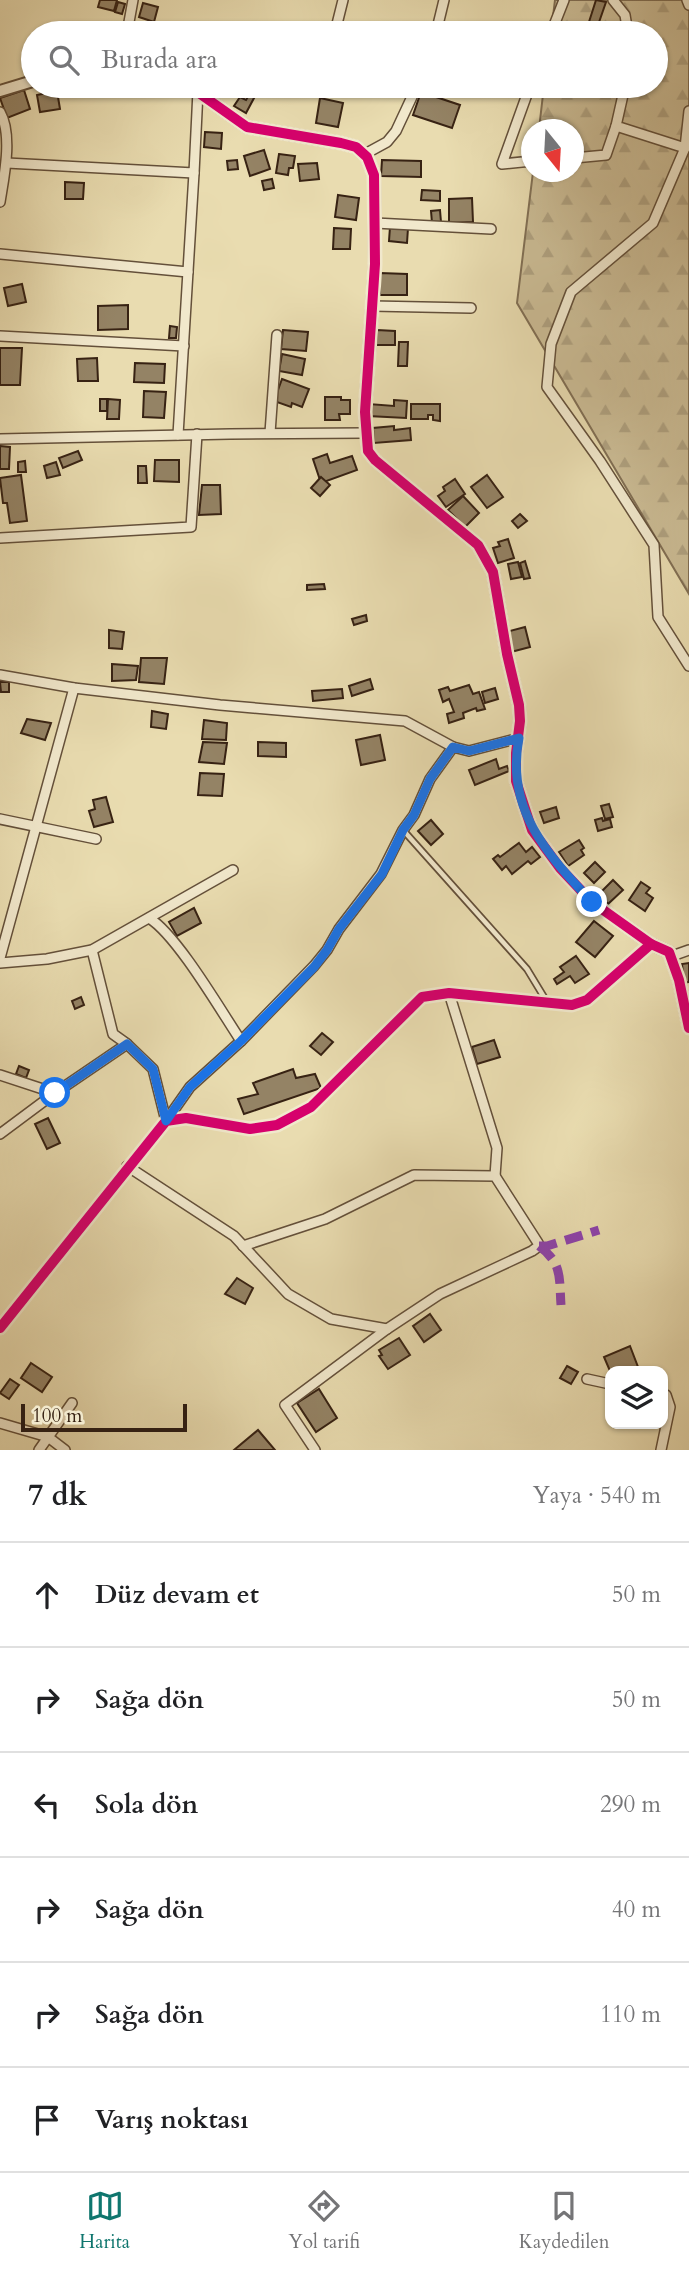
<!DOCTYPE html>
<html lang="tr">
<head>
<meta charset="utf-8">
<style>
	:root { --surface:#fff; --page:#f2f2f2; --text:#202124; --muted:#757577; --line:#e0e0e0; --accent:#0f766e }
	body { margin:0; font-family:Cardo,serif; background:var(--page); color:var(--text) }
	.controls { position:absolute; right:21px; bottom:21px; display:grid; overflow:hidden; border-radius:14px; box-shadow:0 2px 5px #0004 }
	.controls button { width:63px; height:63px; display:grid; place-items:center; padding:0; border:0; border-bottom:2px solid var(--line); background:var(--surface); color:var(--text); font:35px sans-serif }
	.compass { position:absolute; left:521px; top:119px; width:63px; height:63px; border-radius:50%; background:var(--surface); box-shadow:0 2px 5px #0004; rotate:162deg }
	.scale { position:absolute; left:21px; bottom:18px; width:166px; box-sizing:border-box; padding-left:7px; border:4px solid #372213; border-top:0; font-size:19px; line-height:24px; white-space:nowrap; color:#372213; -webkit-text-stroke:5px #f1e8cc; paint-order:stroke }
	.stop { position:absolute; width:21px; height:21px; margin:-16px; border:5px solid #1a73e8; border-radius:50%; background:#fff }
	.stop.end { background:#1a73e8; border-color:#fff; box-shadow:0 2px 7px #0008 }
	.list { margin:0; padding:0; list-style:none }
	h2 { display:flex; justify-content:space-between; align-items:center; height:91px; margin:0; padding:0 28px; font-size:30px }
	h2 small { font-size:23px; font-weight:400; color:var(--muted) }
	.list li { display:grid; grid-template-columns:46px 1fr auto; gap:21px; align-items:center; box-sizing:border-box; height:105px; padding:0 28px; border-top:2px solid var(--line) }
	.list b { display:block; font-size:26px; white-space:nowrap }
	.list em { font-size:23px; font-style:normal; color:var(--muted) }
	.icon { flex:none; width:38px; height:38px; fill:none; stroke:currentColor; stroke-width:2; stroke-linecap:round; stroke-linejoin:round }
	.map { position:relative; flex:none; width:689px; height:1450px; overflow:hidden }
	.search { position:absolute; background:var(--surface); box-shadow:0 2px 5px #0004; left:21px; right:21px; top:21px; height:77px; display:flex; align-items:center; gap:18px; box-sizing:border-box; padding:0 24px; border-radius:38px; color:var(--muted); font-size:26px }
	.sheet { height:721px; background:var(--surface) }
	nav { display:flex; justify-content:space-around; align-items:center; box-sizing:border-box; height:98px; border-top:2px solid var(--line); background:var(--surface); font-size:19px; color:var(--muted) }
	nav a { display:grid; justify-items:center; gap:4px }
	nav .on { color:var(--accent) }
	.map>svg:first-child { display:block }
	.forest { fill:url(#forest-firs); stroke:#816f54; stroke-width:2 }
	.building { fill:#948365; stroke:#372213; stroke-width:2 }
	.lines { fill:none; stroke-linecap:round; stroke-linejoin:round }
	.service-casing { stroke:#64503a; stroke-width:8 }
	.minor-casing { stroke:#64503a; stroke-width:12 }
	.tertiary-casing { stroke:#64503a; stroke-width:14 }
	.service { stroke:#f1e8cc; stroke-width:4.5 }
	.minor { stroke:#f1e8cc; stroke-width:9 }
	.tertiary { stroke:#f1e8cc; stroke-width:10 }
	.quiet { stroke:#8e44ad; stroke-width:9; stroke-dasharray:18 9; stroke-linecap:butt }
	.cycleway-casing { stroke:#f1e8cc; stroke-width:15 }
	.cycleway { stroke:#d6006c; stroke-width:10 }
	.route { stroke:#1a73e8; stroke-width:9 }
</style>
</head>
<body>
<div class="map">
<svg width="689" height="1450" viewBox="0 0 689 1450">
	<defs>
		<pattern id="forest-firs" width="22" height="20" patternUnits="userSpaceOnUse" patternTransform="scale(1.75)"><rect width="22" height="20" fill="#cbbc95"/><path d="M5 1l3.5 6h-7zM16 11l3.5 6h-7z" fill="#afa180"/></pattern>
	</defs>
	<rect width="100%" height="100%" fill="#e9dcb0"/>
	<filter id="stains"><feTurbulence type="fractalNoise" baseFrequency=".00286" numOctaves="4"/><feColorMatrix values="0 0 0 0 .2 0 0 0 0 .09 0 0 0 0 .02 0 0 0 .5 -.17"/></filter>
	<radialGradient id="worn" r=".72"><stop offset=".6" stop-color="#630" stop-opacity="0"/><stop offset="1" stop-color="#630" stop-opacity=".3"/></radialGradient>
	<path class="forest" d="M555,0H689V594L517,303L533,172H574V130L539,129L544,86H656V33H551Z"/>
	<g class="building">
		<path d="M100,0H117L114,11L98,7Z"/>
		<path d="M596,0L606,2L597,28L588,25Z"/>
		<path d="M118,2L125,4L122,14L115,12Z"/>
		<path d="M143,3L158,7L154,22L139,17Z"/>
		<path d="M24,90L30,109L7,118L0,98Z"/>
		<path d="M57,91L60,109L40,112L37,95Z"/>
		<path d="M421,92L460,105L452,128L413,115Z"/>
		<path d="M249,95L254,98L246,113L234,106L240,97L246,100Z"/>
		<path d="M320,98L343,103L338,127L316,123Z"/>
		<path d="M205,132L222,133L221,149L204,147Z"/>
		<path d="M264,150L270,169L250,176L244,156Z"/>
		<path d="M279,154L295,156L293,168H289L288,175L276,173Z"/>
		<path d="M237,160L238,169L228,170L227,161Z"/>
		<path d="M382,160L421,161V177L381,176Z"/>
		<path d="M317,163L319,179L300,181L298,164Z"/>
		<path d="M272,179L274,188L264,190L262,181Z"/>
		<path d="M65,182L84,183L83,199H65Z"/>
		<path d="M422,190L440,191V201L421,200Z"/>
		<path d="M338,195L359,198L356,220L335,217Z"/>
		<path d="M472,198L473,222L449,223V199Z"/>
		<path d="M440,210L441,222L432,223L431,211Z"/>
		<path d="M390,227L408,228L407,243L389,241Z"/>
		<path d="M334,228L351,229L350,249H333Z"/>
		<path d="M380,273L407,274V295H380Z"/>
		<path d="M22,284L26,302L8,306L4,288Z"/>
		<path d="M128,305V329L98,330V306Z"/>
		<path d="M170,326L177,327L176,338H169Z"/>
		<path d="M283,330L308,332L306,351L281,349Z"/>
		<path d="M377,330L395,331V345H376Z"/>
		<path d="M399,342H408L407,366H398Z"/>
		<path d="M0,348H22L20,385H0Z"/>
		<path d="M282,354L305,359L302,375L279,371Z"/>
		<path d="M97,358L98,381H78L77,359Z"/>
		<path d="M135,363L165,364L164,383L134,382Z"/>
		<path d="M282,379L309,389L302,407L292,403L291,407L274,401Z"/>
		<path d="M144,391L166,392L164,418L143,417Z"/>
		<path d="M325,397H341V400H350V414H339L340,420H325Z"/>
		<rect x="100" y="399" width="7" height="12"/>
		<path d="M108,399L120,400L119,419H107Z"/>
		<path d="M394,400L407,401L406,418L368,416L369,404L394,406Z"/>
		<path d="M411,404H440V421L433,420V415H428V419H411Z"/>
		<path d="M394,426V430L410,428L411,440L374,443L373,428Z"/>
		<path d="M0,446L10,447L9,469H0Z"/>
		<path d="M78,451L82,460L63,468L59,458Z"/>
		<path d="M327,454L330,463L352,456L357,470L321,483L313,459Z"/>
		<path d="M155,460H179V482L154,481Z"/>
		<path d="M25,461L26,472H18V462Z"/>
		<path d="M56,462L60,475L47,478L44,466Z"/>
		<path d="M138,466H146L147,483H138Z"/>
		<path d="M21,475L27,521L10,523L7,503H3L0,478Z"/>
		<path d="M487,475L503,497L487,508L471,487Z"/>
		<path d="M321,477L330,485L320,496L311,488Z"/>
		<path d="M455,479L465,494L446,507L438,496L445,491L443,487Z"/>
		<path d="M202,485H220L221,514L199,515Z"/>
		<path d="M463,496L479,513L465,527L448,510Z"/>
		<path d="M520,514L527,521L518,528L512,521Z"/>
		<path d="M508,539L514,558L498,563L493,548L500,546L498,542Z"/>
		<path d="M525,561L530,578L524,579L520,563Z"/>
		<path d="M518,562L522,577L511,579L508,564Z"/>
		<path d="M324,584L325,589L307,590V585Z"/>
		<path d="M366,615L367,621L354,625L352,619Z"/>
		<path d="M525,627L530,647L511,652L506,632Z"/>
		<path d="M109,630L124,632L122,649L109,648Z"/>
		<path d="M141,658H167L164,684L139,682Z"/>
		<path d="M112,664L138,666L136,680L112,681Z"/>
		<path d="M370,679L373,689L352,696L349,686Z"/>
		<path d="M0,682H9V692H1Z"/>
		<path d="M469,685L473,694L479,692L485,709L477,711L476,708L463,713L464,718L449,723L447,714L454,712L449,699L443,702L439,690L448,687L450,691Z"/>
		<path d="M495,688L498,699L485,703L482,692Z"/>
		<path d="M342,689L343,698L313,701L312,691Z"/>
		<path d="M152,711L168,714L166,729L151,727Z"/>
		<path d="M27,719L51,723L45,740L21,733Z"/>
		<path d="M204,720L227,723L226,740L202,739Z"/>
		<path d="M380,735L385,760L361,765L356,740Z"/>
		<path d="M203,742L227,743L224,764L199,762Z"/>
		<path d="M258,742L286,743V757L258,756Z"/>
		<path d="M496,759L499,769L507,766L509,771L475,785L469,770Z"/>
		<path d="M200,773L224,774L222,796L198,795Z"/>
		<path d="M106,797L113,822L94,827L89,811L95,809L93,800Z"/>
		<path d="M609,804L613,817L605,819L601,806Z"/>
		<path d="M556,807L559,818L544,823L540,812Z"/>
		<path d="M602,818L603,821L610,819L612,827L598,831L595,820Z"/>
		<path d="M431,820L443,834L431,845L418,831Z"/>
		<path d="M579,840L584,848L581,850L584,855L568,866L559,852Z"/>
		<path d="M519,843L526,852L532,847L540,857L531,864L528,861L512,874L506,866L502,870L493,859L498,855L500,857Z"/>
		<path d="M595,862L605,872L594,883L584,873Z"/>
		<path d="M613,880L623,890L608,904L599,894Z"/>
		<path d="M641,882L650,888L646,893L653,898L645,911L629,900Z"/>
		<path d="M194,908L201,923L177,936L169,922Z"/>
		<path d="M594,921L613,936L595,957L576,942Z"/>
		<path d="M576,956L589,974L575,983L570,976L557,984L554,979L564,972L560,967Z"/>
		<path d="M689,963V982L684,983L682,964Z"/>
		<path d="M81,997L84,1005L75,1009L72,1001Z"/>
		<path d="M322,1033L333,1042L321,1055L310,1046Z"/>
		<path d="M494,1040L500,1057L477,1064L472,1047Z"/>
		<path d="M19,1066L29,1070L26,1078L16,1074Z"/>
		<path d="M293,1069L296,1078L315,1074L321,1088L244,1114L238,1099L258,1094L253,1083Z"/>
		<path d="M48,1118L60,1143L47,1149L35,1124Z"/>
		<path d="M237,1278L253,1288L245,1304L225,1294Z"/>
		<path d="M430,1314L441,1330L424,1342L413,1326Z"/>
		<path d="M399,1338L410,1355L388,1369L379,1356L382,1355L379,1350Z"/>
		<path d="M630,1346L638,1367L628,1371H610L604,1357Z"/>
		<path d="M31,1363L52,1377L42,1392L21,1378Z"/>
		<path d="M567,1366L578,1372L571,1384L560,1378Z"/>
		<path d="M10,1379L19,1385L9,1399L0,1393Z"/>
		<path d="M319,1389L337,1418L316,1432L297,1403Z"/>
		<path d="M258,1430L275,1450H234Z"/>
	</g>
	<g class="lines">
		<defs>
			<path id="service" d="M403,830L527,969L547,1002"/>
			<g id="minor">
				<path d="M343,0L336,28L353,33"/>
				<path d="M613,0L625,15L628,33"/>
				<path d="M687,0L689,5"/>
				<path d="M127,33L133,0"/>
				<path d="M436,33L444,0"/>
				<path d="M551,33L564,0"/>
				<path d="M530,86L502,164L532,161"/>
				<path d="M625,86L616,126L685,148"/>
				<path d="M689,111L685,148L653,223L571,292L551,344L547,387L600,461L654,545L658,617L689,666"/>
				<path d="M0,112C13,135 4,177 0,202"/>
				<path d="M365,154L387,142L396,131L417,86"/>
				<path d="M574,158L606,155L616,126"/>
				<path d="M7,163L194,173L198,91"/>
				<path d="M375,223L491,229"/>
				<path d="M0,254L188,272"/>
				<path d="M372,306L471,308"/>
				<path d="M0,336L184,346"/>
				<path d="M270,433L277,335"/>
				<path d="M178,435L194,173"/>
				<path d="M0,439L230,434L365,433"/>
				<path d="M0,538L191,527L197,434"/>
				<path d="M0,675L74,688L220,705L405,721L453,747L469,751L519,738"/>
				<path d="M0,819L96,839"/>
				<path d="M149,918C177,935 221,1011 241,1041"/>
				<path d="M672,956L689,950"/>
				<path d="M0,958L74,688"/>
				<path d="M0,963L47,959L92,950L233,870"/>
				<path d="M449,993L497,1148L495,1176"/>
				<path d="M127,1044L153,1069L166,1121"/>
				<path d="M0,1075L55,1093L0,1134"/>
				<path d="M55,1093L127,1044L113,1034L92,950"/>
				<path d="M166,1121L190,1087L241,1041L314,966L327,950L339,929L381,874L403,830L414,815L430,779L453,747"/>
				<path d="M127,1166L234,1236L288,1294L331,1319L387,1329"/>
				<path d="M243,1246L325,1219L414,1175L495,1176L538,1243L539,1246L532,1251L440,1294L387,1329L285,1405L315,1450"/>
				<path d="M0,1328L166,1121L186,1118L250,1129L277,1125L311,1107L422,997L449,993L572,1005L587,1000L651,944"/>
				<path d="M587,1379L610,1384"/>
				<path d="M0,1423L48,1437L65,1450"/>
				<path d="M39,1450L72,1403"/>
				<path d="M661,1450L670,1407L666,1395L663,1394"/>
			</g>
			<g id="tertiary">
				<path d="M189,86L247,127L341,143L356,147L367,157L374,175L375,264L365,412L368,451L375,460L478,545L493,572L507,654L519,705L520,721L516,753V781L532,830L560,868L592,902L651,944L669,952L679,980L689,1028"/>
				<path d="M0,91L33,81"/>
			</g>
		</defs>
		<use href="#service" class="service-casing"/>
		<use href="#minor" class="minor-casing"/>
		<use href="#tertiary" class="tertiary-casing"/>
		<use href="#service" class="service"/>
		<use href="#minor" class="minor"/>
		<use href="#tertiary" class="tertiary"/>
		<g class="quiet">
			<path d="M539,1246C563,1264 559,1278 561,1305"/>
			<path d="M539,1246H547L599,1230"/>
		</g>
		<defs>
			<g id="cycleway">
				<path d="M189,86L247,127L341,143L356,147L367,157L374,175L375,264L365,412L368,451L375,460L478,545L493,572L507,654L519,705L520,721L516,753V781L532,830L560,868L592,902L651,944L669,952L679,980L689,1028"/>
				<path d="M0,1328L166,1121L186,1118L250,1129L277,1125L311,1107L422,997L449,993L572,1005L587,1000L651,944"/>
			</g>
		</defs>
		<use href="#cycleway" class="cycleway-casing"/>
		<use href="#cycleway" class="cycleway"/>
	</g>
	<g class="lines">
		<path class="route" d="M55,1093L127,1044L153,1069L166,1121L190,1087L241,1041L314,967L327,950L339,929L382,874L403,830L414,815L430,779L453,747L469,751L519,738C505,809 547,854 592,902"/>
	</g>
	<rect width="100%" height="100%" filter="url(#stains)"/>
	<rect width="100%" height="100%" fill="url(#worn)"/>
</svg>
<div class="controls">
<button><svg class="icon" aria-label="layers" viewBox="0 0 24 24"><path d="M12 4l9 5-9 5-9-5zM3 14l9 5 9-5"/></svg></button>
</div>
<svg class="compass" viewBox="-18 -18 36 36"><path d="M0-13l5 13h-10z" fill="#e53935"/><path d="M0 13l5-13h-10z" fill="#757577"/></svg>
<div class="scale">100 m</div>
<div class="stop" style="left:55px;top:1093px"></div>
<div class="stop end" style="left:592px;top:902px"></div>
<div class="search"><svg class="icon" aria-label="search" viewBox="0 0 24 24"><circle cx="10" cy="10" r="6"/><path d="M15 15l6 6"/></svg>Burada ara</div>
</div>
<section class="sheet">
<h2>7 dk<small>Yaya · 540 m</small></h2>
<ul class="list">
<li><svg class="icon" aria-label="ahead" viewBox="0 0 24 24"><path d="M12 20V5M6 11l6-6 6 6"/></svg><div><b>Düz devam et</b></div><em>50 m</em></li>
<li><svg class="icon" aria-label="right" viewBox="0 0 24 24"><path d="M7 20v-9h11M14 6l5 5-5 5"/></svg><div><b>Sağa dön</b></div><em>50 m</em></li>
<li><svg class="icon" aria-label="left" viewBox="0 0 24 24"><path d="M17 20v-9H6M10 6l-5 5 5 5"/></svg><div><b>Sola dön</b></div><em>290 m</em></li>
<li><svg class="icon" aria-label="right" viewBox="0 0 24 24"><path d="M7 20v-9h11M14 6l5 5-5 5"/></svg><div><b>Sağa dön</b></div><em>40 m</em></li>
<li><svg class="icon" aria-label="right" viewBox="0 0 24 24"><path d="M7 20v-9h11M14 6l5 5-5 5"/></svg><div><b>Sağa dön</b></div><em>110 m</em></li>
<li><svg class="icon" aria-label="arrive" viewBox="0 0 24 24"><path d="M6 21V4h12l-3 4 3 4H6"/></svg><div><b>Varış noktası</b></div></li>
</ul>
</section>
<nav>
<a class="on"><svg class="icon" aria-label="map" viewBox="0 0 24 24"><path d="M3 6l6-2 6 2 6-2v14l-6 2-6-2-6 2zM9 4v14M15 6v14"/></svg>Harita</a>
<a><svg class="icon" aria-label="directions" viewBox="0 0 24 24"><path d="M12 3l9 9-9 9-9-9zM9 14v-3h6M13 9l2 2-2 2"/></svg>Yol tarifi</a>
<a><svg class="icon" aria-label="saved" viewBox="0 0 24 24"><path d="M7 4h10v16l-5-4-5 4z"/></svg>Kaydedilen</a>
</nav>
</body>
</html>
